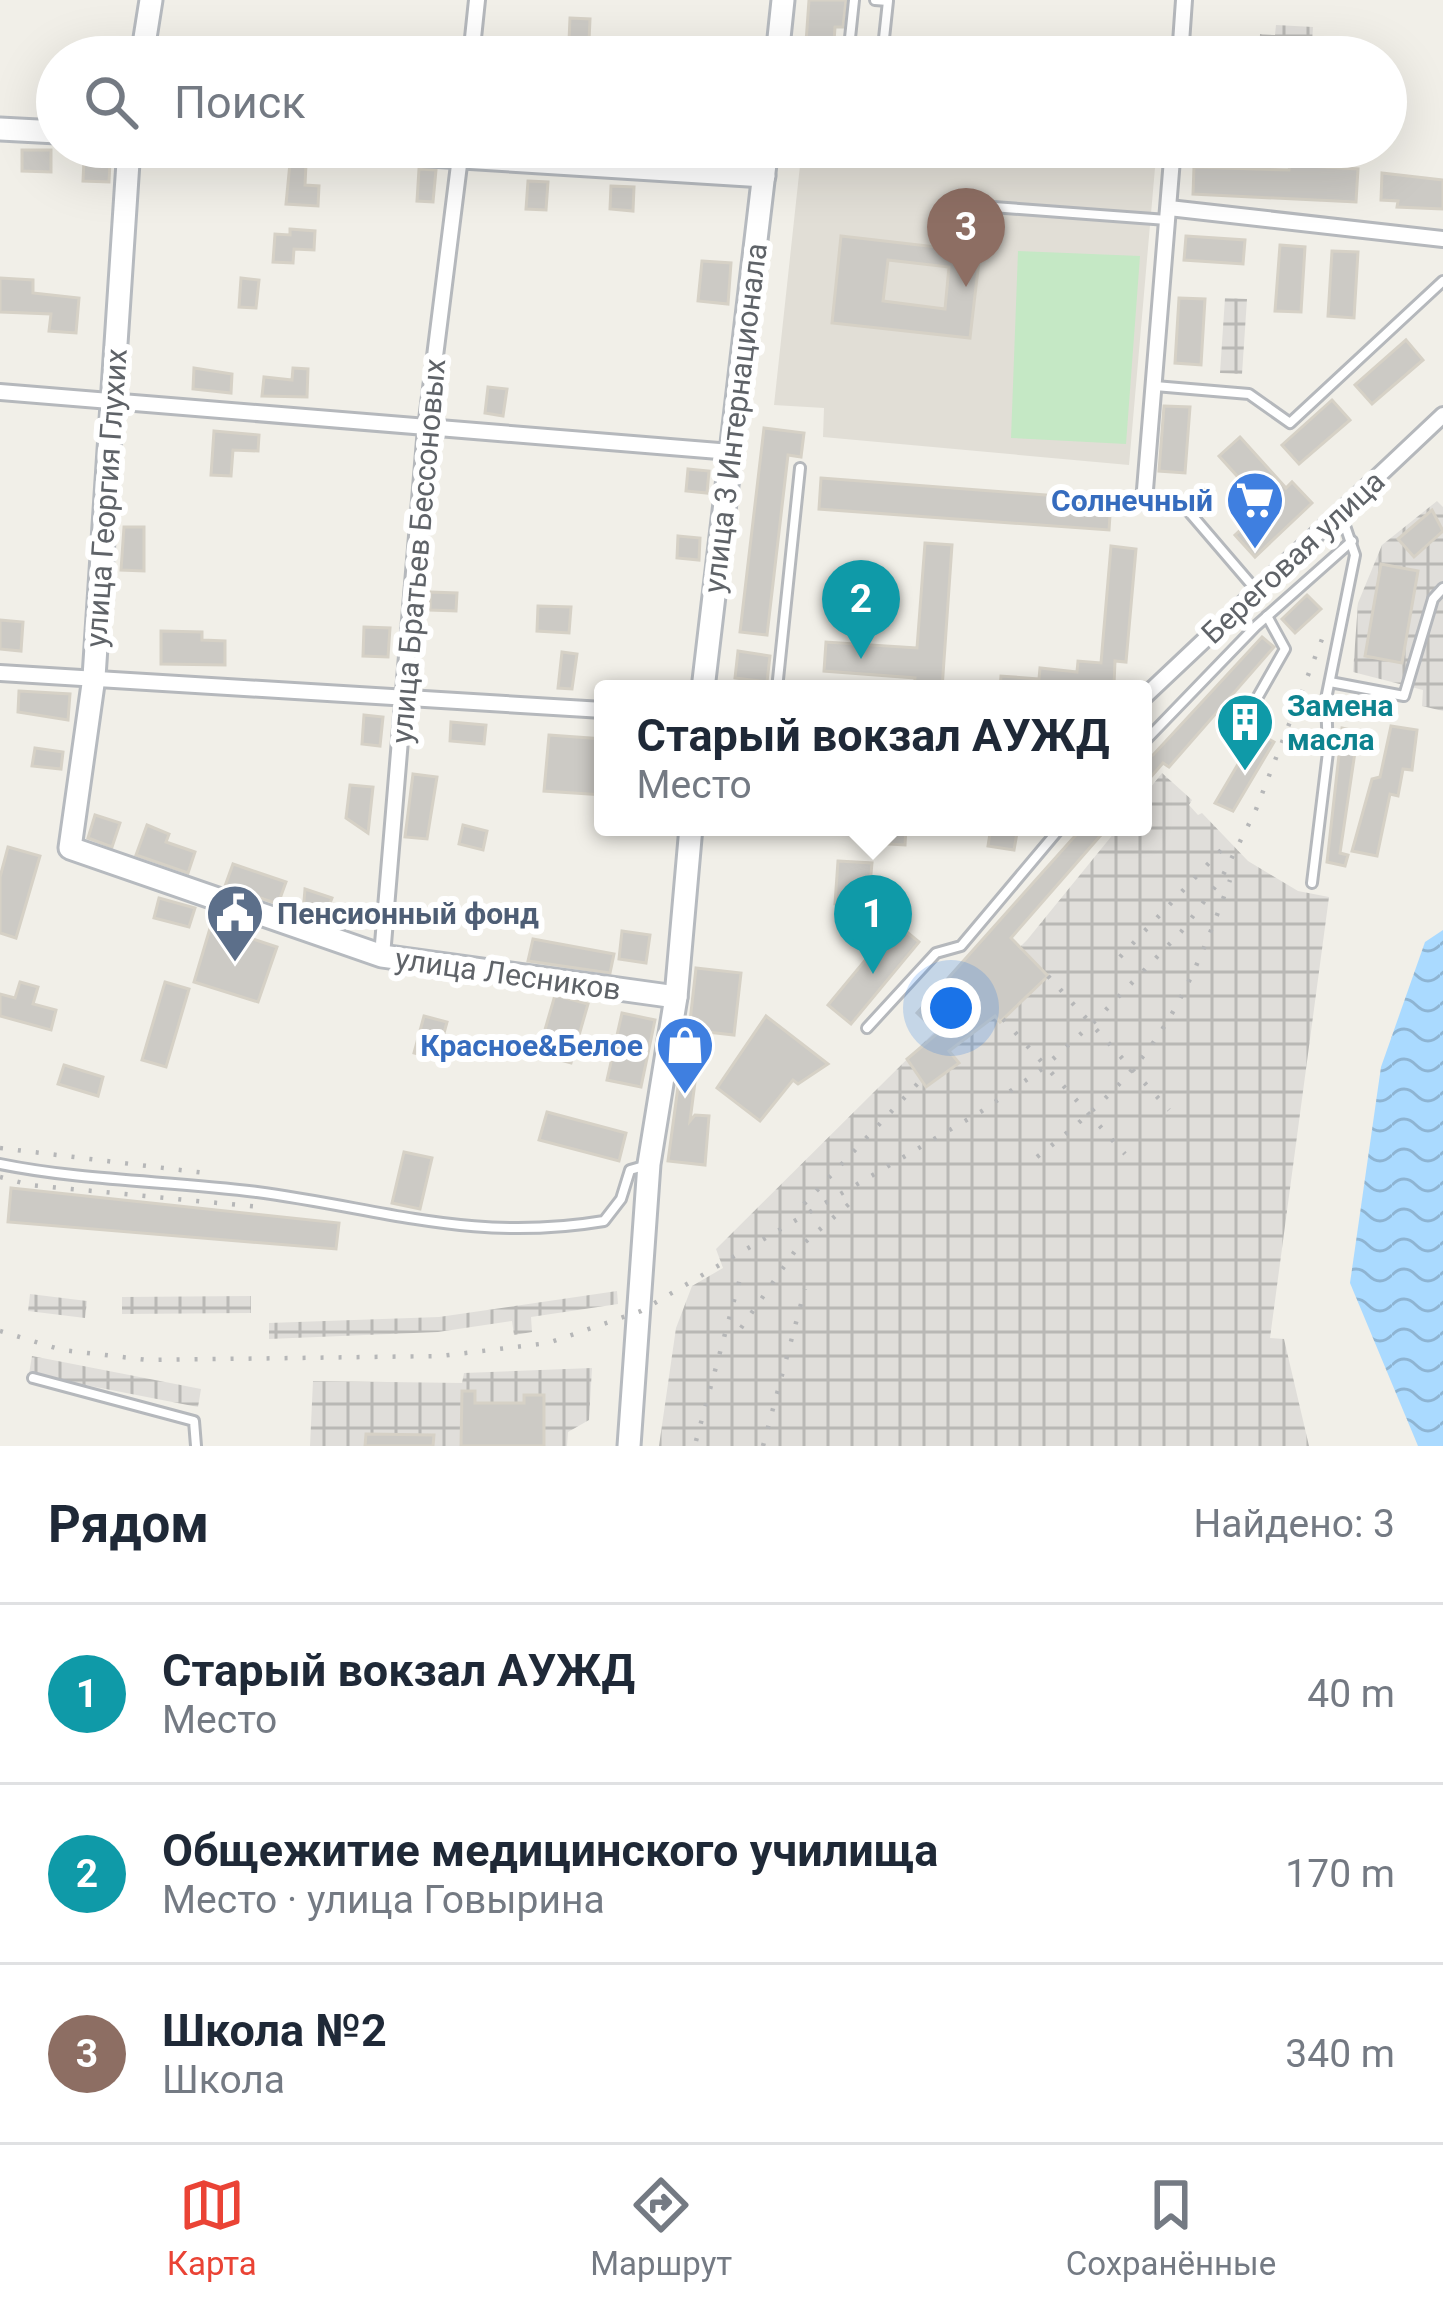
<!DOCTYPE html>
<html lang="ru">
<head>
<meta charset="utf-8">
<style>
	:root { --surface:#fff; --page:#f2f2f3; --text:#1f2937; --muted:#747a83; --line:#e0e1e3; --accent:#ea4335 }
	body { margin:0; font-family:Roboto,sans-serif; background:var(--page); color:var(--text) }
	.you { position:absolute; left:951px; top:1008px; width:42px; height:42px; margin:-30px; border:9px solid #fff; border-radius:50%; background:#1a73e8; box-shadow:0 0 0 18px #1a73e833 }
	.badge { display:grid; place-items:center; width:78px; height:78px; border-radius:50%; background:var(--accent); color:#fff; font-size:39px; font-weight:700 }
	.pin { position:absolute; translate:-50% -99px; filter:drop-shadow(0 3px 6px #0008) }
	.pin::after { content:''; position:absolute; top:63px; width:42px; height:36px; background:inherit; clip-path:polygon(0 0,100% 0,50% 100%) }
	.popup { position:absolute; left:594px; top:680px; width:558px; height:156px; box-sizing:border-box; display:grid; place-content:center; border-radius:12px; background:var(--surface); filter:drop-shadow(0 3px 9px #0005); font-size:39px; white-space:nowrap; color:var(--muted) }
	.popup b { font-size:45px; color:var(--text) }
	.popup::after { content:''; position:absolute; left:50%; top:100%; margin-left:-24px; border:24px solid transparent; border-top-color:var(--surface) }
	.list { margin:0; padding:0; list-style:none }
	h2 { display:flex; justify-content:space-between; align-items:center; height:156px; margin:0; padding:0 48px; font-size:51px }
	h2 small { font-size:39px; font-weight:400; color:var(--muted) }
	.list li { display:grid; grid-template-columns:78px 1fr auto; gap:36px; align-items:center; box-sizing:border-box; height:180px; padding:0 48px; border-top:3px solid var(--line) }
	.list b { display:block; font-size:45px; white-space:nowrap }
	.list p { margin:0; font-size:39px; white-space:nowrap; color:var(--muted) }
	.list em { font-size:39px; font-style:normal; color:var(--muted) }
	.icon { flex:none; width:66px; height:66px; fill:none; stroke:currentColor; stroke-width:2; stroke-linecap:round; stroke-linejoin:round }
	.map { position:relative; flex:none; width:1443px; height:1446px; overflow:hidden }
	.search { position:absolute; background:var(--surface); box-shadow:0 12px 48px #0002; left:36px; right:36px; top:36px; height:132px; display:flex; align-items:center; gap:30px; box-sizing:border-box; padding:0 42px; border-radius:66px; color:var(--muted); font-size:45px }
	.sheet { height:696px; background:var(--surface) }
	nav { display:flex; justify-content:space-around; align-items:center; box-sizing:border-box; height:168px; border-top:3px solid var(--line); background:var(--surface); font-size:33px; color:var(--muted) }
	nav a { display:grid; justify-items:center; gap:6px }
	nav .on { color:var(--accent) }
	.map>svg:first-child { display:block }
	.industrial { fill:url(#industrial-grid) }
	.education { fill:#e1ded6 }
	.pitch { fill:#c5e8c5 }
	.water { fill:url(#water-waves) }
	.building { fill:#cccac5; stroke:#d6d1c6; stroke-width:3; fill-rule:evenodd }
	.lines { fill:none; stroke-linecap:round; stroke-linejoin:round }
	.lane-casing { stroke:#b5b8bc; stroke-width:14 }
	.street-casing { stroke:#b5b8bc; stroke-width:20 }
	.secondary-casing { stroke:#b6babf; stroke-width:27 }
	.lane { stroke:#fff; stroke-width:8 }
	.street { stroke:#fff; stroke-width:14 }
	.secondary { stroke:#fff; stroke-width:21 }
	.rail { stroke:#b6b7b8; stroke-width:4.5; stroke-dasharray:3 15; stroke-linecap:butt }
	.labels { text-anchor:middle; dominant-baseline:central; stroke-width:12; stroke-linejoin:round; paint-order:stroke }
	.street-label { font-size:30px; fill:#5f6368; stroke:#fff }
	.shop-label { font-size:30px; font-weight:bold; fill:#366cbe; stroke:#fff; text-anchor:end }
	.culture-label { font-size:30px; font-weight:bold; fill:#0d838f; stroke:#fff; text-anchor:start }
	.service-label { font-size:30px; font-weight:bold; fill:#4e5e75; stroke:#fff; text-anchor:start }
</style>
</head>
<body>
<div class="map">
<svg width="1443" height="1446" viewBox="0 0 1443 1446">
	<defs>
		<pattern id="industrial-grid" width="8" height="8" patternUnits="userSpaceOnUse" patternTransform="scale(3)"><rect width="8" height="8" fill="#e0deda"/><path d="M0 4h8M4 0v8" fill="none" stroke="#b9b8b5"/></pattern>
		<pattern id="water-waves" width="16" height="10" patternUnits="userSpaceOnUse" patternTransform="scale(3)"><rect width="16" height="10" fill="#aadaff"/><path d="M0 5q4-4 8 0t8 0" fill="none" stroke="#8eb4d2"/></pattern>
	</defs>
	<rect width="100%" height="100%" fill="#f1efe8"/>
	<g class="industrial">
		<path d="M1276,25L1313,27L1311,57H1295V46L1281,45L1279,57H1259L1260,34L1275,35Z"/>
		<path d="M1225,298L1247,299L1242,374L1220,373Z"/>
		<path d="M1437,501L1443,507V711L1422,706L1423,690L1353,672L1358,603L1382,545Z"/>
		<path d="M1162,773L1192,800L1189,805L1198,815L1202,813L1248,861L1298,891L1329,897L1270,1338L1284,1339L1309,1446H659L676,1328L692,1286L723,1268L716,1249L1027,940L1119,827H1143V797Z"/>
		<path d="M617,1291L618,1304L531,1317L532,1332L514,1335L512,1321L438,1332L269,1339V1323L439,1317Z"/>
		<path d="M30,1294L87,1301L85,1318L28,1311Z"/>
		<path d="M251,1296V1313L122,1314V1297Z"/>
		<path d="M32,1356L201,1389L198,1407L29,1374Z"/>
		<path d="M592,1368L589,1420L568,1432L567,1446H310L313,1381L462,1383L464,1373Z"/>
	</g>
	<path class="education" d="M802,147H939L1155,168L1129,465L823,437L824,408L774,405Z"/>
	<path class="pitch" d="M1018,251L1140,256L1126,444L1011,438Z"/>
	<path class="water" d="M1443,930V1446H1418L1350,1283L1381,1067L1425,942Z"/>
	<g class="building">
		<path d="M809,0H846L843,27H835L833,57H805Z"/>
		<path d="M570,18L590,19L589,41H569Z"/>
		<path d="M1204,39L1243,42L1242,57H1203Z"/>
		<path d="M22,150H51V172L22,171Z"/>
		<path d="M84,160L110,162L109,182L83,181Z"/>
		<path d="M290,163L306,164L305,185L319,186L318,206L286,204Z"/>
		<path d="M1290,165L1358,169L1356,202L1193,194L1194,167L1289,170Z"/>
		<path d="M419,169L436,170L433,202L417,201Z"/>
		<path d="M1382,173L1443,180V209L1397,207L1398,201L1381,200Z"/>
		<path d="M528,181L548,182L546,210L526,209Z"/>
		<path d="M611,186L634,187L633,211L610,209Z"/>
		<path d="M290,229L315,231L314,250L294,249L293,263L273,262L275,234L290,235Z"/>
		<path d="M841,236L980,252L970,338L832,323ZM888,260L949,267L945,309L883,301Z"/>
		<path d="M1186,236L1245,240L1243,264L1184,260Z"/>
		<path d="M1280,245L1305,247L1301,312L1275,311Z"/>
		<path d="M1332,251L1358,252L1354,318L1328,316Z"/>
		<path d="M702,261L731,263L728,304L698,301Z"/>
		<path d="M0,278L33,280V293L79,298L76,333L49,331L51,314L0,312Z"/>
		<path d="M241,278L259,280L256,308L239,307Z"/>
		<path d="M1179,298L1205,299L1201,365L1175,363Z"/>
		<path d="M1406,340L1423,360L1372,404L1355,385Z"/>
		<path d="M194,368L232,374L231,393L193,389Z"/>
		<path d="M293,368L308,369L307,397L262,396L264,377L292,380Z"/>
		<path d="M488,387L507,389L503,416L485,413Z"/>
		<path d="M1332,400L1350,420L1299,464L1282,445Z"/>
		<path d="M1164,406L1190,407L1185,473L1159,471Z"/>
		<path d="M764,428L804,433L801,457L788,455L767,635L740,632Z"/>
		<path d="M214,431L259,435L258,451L233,450L231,476L211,475Z"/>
		<path d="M1240,437L1286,488L1292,482L1312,503L1255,557L1235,535L1265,507L1219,456Z"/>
		<path d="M688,469L709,471L707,493L686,491Z"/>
		<path d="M821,478L1111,500L1109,530L819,509Z"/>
		<path d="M1432,510L1443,531L1414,557L1398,539Z"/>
		<path d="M124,527H144V571L121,570Z"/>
		<path d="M678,536L700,538L699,560L677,558Z"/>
		<path d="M925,543L952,545L942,689H914L915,678L824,671L826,642L917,648Z"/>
		<path d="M1111,546L1136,549L1126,662L1115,661L1114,685L1075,682L1074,689H1000L1001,676L1039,679L1040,668L1077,672L1078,661L1101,663Z"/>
		<path d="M1381,564L1418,571L1402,663L1365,656Z"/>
		<path d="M430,592L457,593L456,611L430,610Z"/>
		<path d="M1307,595L1321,609L1295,633L1282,619Z"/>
		<path d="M538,606L571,607L569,633L537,631Z"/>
		<path d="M0,620L23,622L21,651L0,649Z"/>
		<path d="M364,627L390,628L388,657L363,656Z"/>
		<path d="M161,631L202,632V640L225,641V665L161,664Z"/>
		<path d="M1262,637L1274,647L1169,767L1163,763L1143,786V758L1153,755Z"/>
		<path d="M738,651L770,656L767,682L735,678Z"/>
		<path d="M562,652L577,654L572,689L558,688Z"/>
		<path d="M19,691L70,694L68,720L18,712Z"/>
		<path d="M364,715L383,717L380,746L362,744Z"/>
		<path d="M451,722L486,725L484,744L450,741Z"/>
		<path d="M1391,726L1417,730L1412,770L1403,769L1398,796L1390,794L1377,856L1352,851L1372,779L1380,777Z"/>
		<path d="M1342,728L1358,732L1340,853L1348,855L1345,866L1327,862Z"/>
		<path d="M1257,732L1274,742L1233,811L1215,803Z"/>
		<path d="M549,735L603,739V795L544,791Z"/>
		<path d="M35,748L63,752L61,769L32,766Z"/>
		<path d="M413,774L437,777L427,839L405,837Z"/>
		<path d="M350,785L373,787L368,833L346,818Z"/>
		<path d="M95,815L120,823L112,847L88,838Z"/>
		<path d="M147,825L169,834L166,842L195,852L188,873L136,855Z"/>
		<path d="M463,825L487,831L483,850L459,844Z"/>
		<path d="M873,827H906L905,845L872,843Z"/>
		<path d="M991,827H1018L1014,850L988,846Z"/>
		<path d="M1083,827H1108L1011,938L1048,976L1000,1022L995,1016L949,1051L959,1063L926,1087L907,1059L938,1033L917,1013Z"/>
		<path d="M8,847L40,856L16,938L0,933V877Z"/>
		<path d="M838,861L872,863L868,907L835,904Z"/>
		<path d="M233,864L286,882L278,904L225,886Z"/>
		<path d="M305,889L332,898L324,920L303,913Z"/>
		<path d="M159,898L195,908L189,927L154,918Z"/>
		<path d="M896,923L919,942L851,1024L828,1005Z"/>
		<path d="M211,925L277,947L258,1002L194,982Z"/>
		<path d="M622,931L650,935L646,963L619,959Z"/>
		<path d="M533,939L614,954L610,973L528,961Z"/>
		<path d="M696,968L741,973L734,1035L689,1030Z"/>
		<path d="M20,982L38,987L33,1004L56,1010L51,1030L0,1016V994L15,998Z"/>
		<path d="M165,982L189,989L166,1067L142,1060Z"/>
		<path d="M555,995L588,1004L571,1063L538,1054Z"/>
		<path d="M622,1013L655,1020L641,1087L607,1080Z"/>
		<path d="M424,1016L447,1022L437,1059L414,1053Z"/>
		<path d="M766,1016L828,1064L798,1084L793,1080L760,1121L717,1088Z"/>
		<path d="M682,1057L698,1059L690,1121L695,1115L709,1116L705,1165L668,1161Z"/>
		<path d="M64,1065L103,1077L98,1096L58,1084Z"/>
		<path d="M547,1112L626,1133L619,1161L539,1140Z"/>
		<path d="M404,1152L432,1158L420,1209L392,1203Z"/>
		<path d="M11,1188L339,1223L336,1249L8,1222Z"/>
		<path d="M462,1391H475V1403H524V1395H544V1446H461Z"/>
		<path d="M366,1434L434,1435L433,1446H365Z"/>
	</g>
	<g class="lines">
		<defs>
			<g id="lane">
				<path d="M875,0L888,1L882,57"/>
				<path d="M848,57L854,0"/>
				<path d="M944,242L966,205L1167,220"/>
				<path d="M1155,386L1249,394L1290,423L1443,281"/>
				<path d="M1144,502L1184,506L1256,590"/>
				<path d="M1330,682L1404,696L1433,599L1443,588"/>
				<path d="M777,689L800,468"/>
				<path d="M1252,707L1285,649L1267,616"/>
				<path d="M1143,743L1256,626L1352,541"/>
				<path d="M1312,883L1328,752L1326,699L1355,555L1341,514"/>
				<path d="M867,1028L936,953L961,946L1061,827"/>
				<path d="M0,1164C84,1181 172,1181 257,1192C384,1209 473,1243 604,1221L621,1199L630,1170L644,1166"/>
				<path d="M33,1378L194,1421L196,1446"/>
			</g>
			<g id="street">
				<path d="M471,57L477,0"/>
				<path d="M1180,57L1184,0"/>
				<path d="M1169,208L1443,239"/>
				<path d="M0,392L731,452"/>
				<path d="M1144,502L1173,147"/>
				<path d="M0,673L603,710"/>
				<path d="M1143,698L1443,415"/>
				<path d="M382,956L426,428L461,149"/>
			</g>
			<g id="secondary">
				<path d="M142,57L151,0"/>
				<path d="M777,57L783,0"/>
				<path d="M0,129L57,132"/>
				<path d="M129,147L94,677L70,848L382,956L676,997"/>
				<path d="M301,147L764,176"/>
				<path d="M703,689L767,147"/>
				<path d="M629,1446L649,1164L676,997L691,827"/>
			</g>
		</defs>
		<use href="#lane" class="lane-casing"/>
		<use href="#street" class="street-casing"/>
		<use href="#secondary" class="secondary-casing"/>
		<use href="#lane" class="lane"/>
		<use href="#street" class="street"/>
		<use href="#secondary" class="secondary"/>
		<g class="rail">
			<path d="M1120,957L1225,846"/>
			<path d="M1048,976L1169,1110"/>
			<path d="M1003,1019L1125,1154"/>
			<path d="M0,1148L205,1173"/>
			<path d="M1037,1157C1152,1067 1181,1015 1230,880"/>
			<path d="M0,1177L30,1185L260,1207"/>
			<path d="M804,1204L921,1080"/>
			<path d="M741,1328L795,1251L849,1204"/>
			<path d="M0,1331L62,1350L148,1360L441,1356L548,1343L641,1311L982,1111L1042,1069L1096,1020L1181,932L1221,879L1255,812L1324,634"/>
			<path d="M696,1441L742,1271"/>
			<path d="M763,1446L805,1289"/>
		</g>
	</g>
	<defs>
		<symbol id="supermarket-pin" viewBox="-11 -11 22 30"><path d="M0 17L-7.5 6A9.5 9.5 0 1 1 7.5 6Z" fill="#3f7fe0" stroke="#fff"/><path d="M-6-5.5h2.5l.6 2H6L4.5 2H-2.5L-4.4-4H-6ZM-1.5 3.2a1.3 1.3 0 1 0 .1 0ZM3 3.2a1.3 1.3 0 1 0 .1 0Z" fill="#fff"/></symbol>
		<symbol id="building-pin" viewBox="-11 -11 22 30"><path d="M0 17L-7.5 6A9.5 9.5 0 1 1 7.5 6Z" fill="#0f9aa8" stroke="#fff"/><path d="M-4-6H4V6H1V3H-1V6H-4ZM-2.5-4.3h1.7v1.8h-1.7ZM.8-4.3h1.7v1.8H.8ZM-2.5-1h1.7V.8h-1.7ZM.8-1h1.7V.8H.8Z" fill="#fff"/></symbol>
		<symbol id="civic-pin" viewBox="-11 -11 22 30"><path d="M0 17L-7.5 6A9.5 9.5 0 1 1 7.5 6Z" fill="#5c6f8a" stroke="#fff"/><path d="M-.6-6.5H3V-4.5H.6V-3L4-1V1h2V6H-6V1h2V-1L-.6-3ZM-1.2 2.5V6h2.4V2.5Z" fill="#fff"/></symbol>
		<symbol id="shop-pin" viewBox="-11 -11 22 30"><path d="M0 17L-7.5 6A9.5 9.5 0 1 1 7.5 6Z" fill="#3f7fe0" stroke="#fff"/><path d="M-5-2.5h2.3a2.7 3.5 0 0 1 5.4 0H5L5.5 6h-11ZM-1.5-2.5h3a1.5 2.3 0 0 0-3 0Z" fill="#fff"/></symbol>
	</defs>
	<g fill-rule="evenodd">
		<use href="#supermarket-pin" x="1222" y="467" width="66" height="90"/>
		<use href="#building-pin" x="1212" y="689" width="66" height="90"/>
		<use href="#civic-pin" x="202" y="880" width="66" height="90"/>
		<use href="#shop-pin" x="652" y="1012" width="66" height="90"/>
	</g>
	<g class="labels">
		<g class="street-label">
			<text transform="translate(735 418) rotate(-83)">улица 3 Интернационала</text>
			<text transform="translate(106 498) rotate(-86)">улица Георгия Глухих</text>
			<text transform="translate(418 551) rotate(-85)">улица Братьев Бессоновых</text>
			<text transform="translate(1293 557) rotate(-43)">Береговая улица</text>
			<text transform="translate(508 974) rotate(8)">улица Лесников</text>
		</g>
		<g class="shop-label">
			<text x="1213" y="500">Солнечный</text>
			<text x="643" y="1045">Красное&amp;Белое</text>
		</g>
		<g class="culture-label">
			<text x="1287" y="705">Замена<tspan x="1287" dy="34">масла</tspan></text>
		</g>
		<g class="service-label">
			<text x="277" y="913">Пенсионный фонд</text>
		</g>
	</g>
</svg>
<div class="you"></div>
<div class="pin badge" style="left:873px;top:974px;background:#0f9aa8">1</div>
<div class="popup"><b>Старый вокзал АУЖД</b>Место</div>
<div class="pin badge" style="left:861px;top:659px;background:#0f9aa8">2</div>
<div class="pin badge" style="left:966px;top:287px;background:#8d6e63">3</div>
<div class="search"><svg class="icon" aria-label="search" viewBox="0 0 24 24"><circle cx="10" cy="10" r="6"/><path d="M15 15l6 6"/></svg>Поиск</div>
</div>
<section class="sheet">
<h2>Рядом<small>Найдено: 3</small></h2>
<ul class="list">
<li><span class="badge" style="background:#0f9aa8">1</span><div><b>Старый вокзал АУЖД</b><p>Место</p></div><em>40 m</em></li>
<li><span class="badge" style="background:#0f9aa8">2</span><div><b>Общежитие медицинского училища</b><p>Место · улица Говырина</p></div><em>170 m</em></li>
<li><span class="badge" style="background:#8d6e63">3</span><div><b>Школа №2</b><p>Школа</p></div><em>340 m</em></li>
</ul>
</section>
<nav>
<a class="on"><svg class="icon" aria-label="map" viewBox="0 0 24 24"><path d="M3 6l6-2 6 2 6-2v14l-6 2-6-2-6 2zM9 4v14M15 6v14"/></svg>Карта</a>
<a><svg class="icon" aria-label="directions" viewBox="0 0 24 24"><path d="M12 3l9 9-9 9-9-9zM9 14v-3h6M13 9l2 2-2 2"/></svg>Маршрут</a>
<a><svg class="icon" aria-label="saved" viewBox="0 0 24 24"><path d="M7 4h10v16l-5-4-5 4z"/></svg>Сохранённые</a>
</nav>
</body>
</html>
